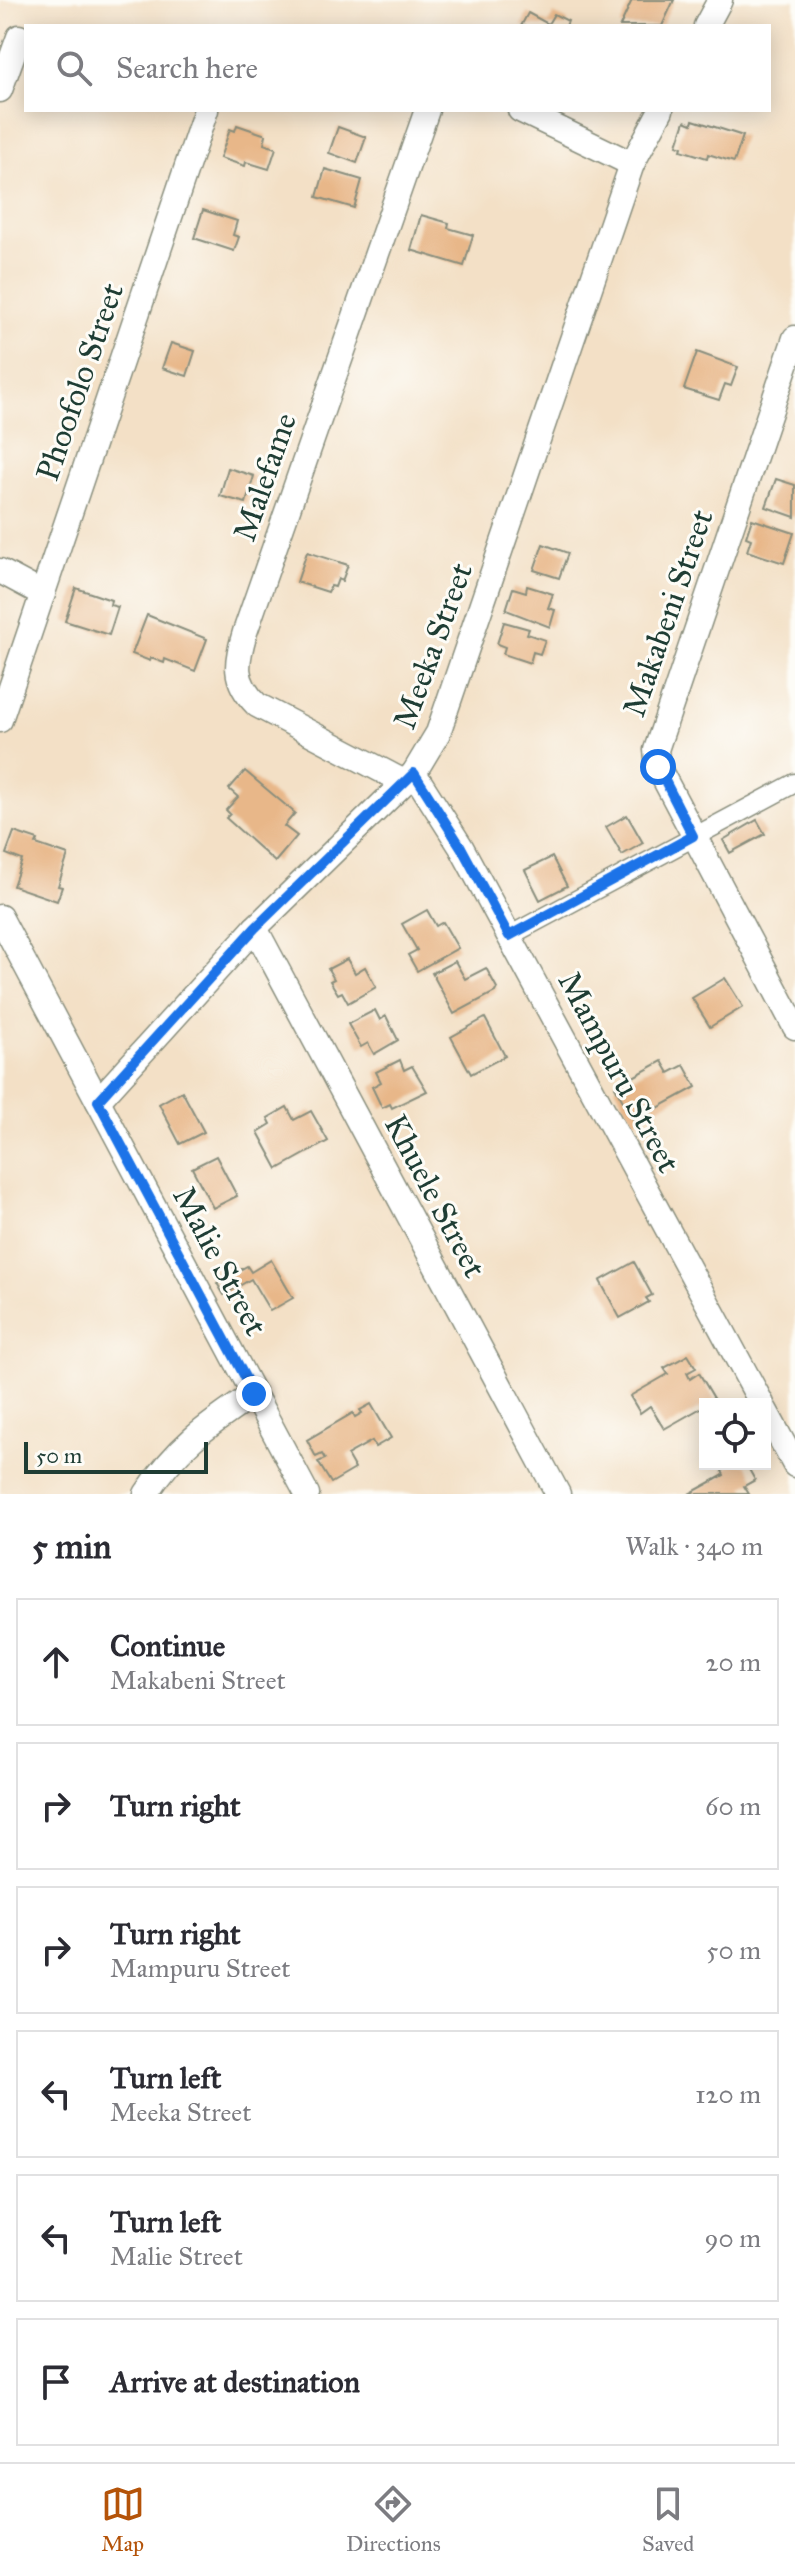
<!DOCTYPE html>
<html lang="en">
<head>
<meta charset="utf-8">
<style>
	:root { --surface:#fff; --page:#f7f7f7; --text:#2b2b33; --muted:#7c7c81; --line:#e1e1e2; --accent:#b45309 }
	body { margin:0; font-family:"IM FELL Great Primer",serif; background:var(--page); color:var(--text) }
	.controls { position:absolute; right:24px; bottom:24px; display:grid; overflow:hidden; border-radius:0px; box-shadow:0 4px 20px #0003 }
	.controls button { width:72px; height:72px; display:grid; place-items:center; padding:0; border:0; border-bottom:2px solid var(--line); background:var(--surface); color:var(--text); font:40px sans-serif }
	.scale { position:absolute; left:24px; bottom:20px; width:184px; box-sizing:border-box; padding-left:8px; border:4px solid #1f3d34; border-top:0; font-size:22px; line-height:28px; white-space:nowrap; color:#1f3d34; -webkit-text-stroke:6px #fdfcf7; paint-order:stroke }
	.stop { position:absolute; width:24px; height:24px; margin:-18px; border:6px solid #1a73e8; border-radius:50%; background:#fff }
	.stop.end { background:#1a73e8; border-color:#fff; box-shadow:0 2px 8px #0008 }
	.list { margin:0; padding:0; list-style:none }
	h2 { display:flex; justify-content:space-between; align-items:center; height:104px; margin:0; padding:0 32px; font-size:34px }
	h2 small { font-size:26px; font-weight:400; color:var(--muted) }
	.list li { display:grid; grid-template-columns:52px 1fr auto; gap:24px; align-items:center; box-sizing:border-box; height:128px; margin:0 16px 16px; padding:0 16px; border:2px solid var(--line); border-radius:0px }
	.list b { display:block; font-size:30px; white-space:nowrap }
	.list p { margin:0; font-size:26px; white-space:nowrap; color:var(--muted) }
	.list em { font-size:26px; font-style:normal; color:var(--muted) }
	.icon { flex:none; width:44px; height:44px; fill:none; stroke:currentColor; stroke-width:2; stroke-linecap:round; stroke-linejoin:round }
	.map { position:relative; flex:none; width:795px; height:1494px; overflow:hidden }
	.search { position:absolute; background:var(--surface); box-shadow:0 4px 20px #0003; left:24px; right:24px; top:24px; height:88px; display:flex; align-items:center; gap:20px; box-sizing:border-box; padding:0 28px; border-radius:0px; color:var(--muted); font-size:30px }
	.sheet { height:968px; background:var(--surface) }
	nav { display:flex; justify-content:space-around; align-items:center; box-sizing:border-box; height:112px; border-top:2px solid var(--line); background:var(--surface); font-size:22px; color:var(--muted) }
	nav a { display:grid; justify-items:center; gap:4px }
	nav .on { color:var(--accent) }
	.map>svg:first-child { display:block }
	.building { fill:#e8b789 }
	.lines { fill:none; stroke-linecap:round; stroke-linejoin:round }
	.pedestrian-casing { stroke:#898e7d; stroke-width:21 }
	.minor-casing { stroke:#898e7d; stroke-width:27 }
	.pedestrian { stroke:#fff; stroke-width:18 }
	.minor { stroke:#fff; stroke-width:24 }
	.route { stroke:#1a73e8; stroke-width:10 }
	.labels { text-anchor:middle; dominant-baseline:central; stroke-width:6; stroke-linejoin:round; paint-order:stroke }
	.street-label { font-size:32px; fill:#1f3d34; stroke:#fdfcf7 }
</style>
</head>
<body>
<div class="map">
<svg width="795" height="1494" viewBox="0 0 795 1494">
	<rect width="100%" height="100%" fill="#fdfcf7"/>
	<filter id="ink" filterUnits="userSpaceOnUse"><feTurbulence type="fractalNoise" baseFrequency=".0125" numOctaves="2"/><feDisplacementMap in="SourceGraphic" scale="16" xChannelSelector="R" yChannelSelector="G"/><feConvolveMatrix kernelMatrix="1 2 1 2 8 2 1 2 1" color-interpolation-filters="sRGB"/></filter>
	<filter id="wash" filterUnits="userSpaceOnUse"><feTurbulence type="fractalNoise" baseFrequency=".006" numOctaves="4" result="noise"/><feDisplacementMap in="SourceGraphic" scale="32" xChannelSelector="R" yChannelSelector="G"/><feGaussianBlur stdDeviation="1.8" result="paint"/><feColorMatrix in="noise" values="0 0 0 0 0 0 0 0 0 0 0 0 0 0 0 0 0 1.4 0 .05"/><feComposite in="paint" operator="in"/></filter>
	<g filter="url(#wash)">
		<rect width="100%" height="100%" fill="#f3e0c6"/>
		<g id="blocks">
			<g class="building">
				<path d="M632,0H674L662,26H620Z"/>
				<path d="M528,13L548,24L554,14L568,21L566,26H521Z"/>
				<path d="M693,120L743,136L734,162L708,154L707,158L681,150L682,147L677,145L685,121L692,124Z"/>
				<path d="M237,125L266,135L264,144L276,148L269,169L246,162L245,166L220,158L230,129L235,131Z"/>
				<path d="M338,127L366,137L357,163L329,153Z"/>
				<path d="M325,169L362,180L354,208L317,197Z"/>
				<path d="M203,210L237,221L233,235L239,237L234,251L194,238Z"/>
				<path d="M421,215L449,223L448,228L473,235L464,266L411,250Z"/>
				<path d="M171,343L195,351L187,376L162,368Z"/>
				<path d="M697,352L738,367L731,386L725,384L719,400L684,389Z"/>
				<path d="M228,468L254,476L246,503L220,496Z"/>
				<path d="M776,479L795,485V517L766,507Z"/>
				<path d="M752,519L794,533L784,563L747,551L751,539L746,537Z"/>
				<path d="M543,544L568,553L559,578L534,570Z"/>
				<path d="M307,552L348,565L342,581L338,579L335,587L331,586L328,592L297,582Z"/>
				<path d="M527,586L553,594L548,608L555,610L550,627L506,610L513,588L526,592Z"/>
				<path d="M76,588L111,600L110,605L118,607L109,635L65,621Z"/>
				<path d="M147,615L207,639L195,671L165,659L164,663L151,658L150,661L132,654Z"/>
				<path d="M504,622L529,629L527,634L545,640L540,654L533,652L530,663L503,654L505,647L497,644Z"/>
				<path d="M245,771L295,813L284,826L297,836L275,862L226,818L230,814L226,810L238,797L229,789Z"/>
				<path d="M627,815L643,843L622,855L606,827Z"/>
				<path d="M757,820L765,834L730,853L723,840Z"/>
				<path d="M14,832L38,840L36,844L68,855L58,886L62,887L57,901L13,886L22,860L6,854Z"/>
				<path d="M552,857L567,886L540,900L525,870Z"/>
				<path d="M427,910L436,926L443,922L458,948L417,971L408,955L417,950L402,924Z"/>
				<path d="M347,959L355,973L365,967L376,987L348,1003L342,992L338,994L330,981L334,979L328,969Z"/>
				<path d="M455,961L465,979L486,968L497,988L495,992L454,1014L432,973Z"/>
				<path d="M725,978L743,1007L710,1027L692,998Z"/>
				<path d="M375,1010L380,1020L386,1016L398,1040L374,1054L368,1043L361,1047L348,1024Z"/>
				<path d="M485,1018L505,1056L471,1074L451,1037Z"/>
				<path d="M400,1060L404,1070L412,1066L427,1091L392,1108L390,1104L382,1108L372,1087L381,1082L376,1072Z"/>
				<path d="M662,1061L669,1073L684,1065L696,1087L634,1121L615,1087Z"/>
				<path d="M182,1091L204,1132L180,1144L159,1104Z"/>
				<path d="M287,1107L294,1120L311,1111L328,1141L278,1169L258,1132L271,1124L268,1118Z"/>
				<path d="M216,1156L237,1196L213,1208L192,1168Z"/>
				<path d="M271,1260L293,1298L270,1311L251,1279L224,1295L217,1283L247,1266L251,1272Z"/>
				<path d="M634,1262L652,1295L646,1298L649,1302L620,1318L600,1281Z"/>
				<path d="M688,1355L696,1368L687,1373L690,1379L699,1373L715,1400L664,1429L650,1406L640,1413L630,1396L668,1374L664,1368Z"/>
				<path d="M371,1404L391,1438L375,1447L372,1441L347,1455L355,1469L331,1483L318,1462L325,1459L322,1454L316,1457L307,1440L353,1413L355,1417L362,1413L360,1410Z"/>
				<path d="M734,1464H746L755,1480L744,1486L749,1494H689L724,1475L722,1471Z"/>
			</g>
		</g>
	</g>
	<g filter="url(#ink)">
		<use href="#blocks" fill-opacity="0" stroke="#898e7d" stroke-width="2"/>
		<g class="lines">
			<defs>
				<path id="pedestrian" d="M509,936L795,783"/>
				<g id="minor">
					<path d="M706,26L720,0"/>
					<path d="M0,90L19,37"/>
					<path d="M520,110L632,164"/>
					<path d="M795,338L656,750L658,767L795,1027"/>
					<path d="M0,571L43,594"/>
					<path d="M0,720L206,110"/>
					<path d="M414,773L461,847L762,1404"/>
					<path d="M404,782L257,705C232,680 236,663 245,632L427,110"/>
					<path d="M0,917L307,1494"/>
					<path d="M255,928L558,1494"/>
					<path d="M98,1101L255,928L414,773L438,733L632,164L661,110"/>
					<path d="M765,1410L795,1465"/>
					<path d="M146,1494C177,1446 207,1426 254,1394"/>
				</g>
			</defs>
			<use href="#pedestrian" class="pedestrian-casing"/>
			<use href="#minor" class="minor-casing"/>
			<use href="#pedestrian" class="pedestrian"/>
			<use href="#minor" class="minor"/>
		</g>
	</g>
	<g class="lines" filter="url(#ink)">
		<path class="route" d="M254,1394L98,1101L255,928L414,773L461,847L509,936L693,836L658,767"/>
	</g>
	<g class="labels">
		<g class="street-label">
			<text transform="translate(80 382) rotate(-71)">Phoofolo Street</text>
			<text transform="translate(265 477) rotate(-71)">Malefame</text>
			<text transform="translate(668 613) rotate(-71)">Makabeni Street</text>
			<text transform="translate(433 646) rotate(-70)">Meeka Street</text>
			<text transform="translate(619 1072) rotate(62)">Mampuru Street</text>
			<text transform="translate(435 1196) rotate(62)">Khuele Street</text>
			<text transform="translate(220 1261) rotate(62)">Malie Street</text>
		</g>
	</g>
</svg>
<div class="controls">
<button><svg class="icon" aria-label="locate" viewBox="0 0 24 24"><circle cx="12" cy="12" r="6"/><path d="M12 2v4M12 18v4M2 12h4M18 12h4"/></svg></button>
</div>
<div class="scale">50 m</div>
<div class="stop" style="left:658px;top:767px"></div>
<div class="stop end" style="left:254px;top:1394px"></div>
<div class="search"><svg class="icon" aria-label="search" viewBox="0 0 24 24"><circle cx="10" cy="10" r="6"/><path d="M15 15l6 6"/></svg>Search here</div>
</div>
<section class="sheet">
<h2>5 min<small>Walk · 340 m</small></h2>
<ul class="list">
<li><svg class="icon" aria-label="ahead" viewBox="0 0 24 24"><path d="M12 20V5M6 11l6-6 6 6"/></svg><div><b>Continue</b><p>Makabeni Street</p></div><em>20 m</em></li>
<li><svg class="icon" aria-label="right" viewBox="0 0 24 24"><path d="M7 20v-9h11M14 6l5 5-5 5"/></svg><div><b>Turn right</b></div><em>60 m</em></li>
<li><svg class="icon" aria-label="right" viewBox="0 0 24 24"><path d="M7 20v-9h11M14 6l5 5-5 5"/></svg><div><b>Turn right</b><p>Mampuru Street</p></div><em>50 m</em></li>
<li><svg class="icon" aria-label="left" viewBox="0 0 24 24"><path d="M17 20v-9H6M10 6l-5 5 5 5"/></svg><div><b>Turn left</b><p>Meeka Street</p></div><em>120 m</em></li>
<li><svg class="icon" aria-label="left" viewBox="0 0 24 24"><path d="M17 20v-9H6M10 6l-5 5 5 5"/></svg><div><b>Turn left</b><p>Malie Street</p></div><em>90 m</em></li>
<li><svg class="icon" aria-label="arrive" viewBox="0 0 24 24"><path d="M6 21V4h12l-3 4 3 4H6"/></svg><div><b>Arrive at destination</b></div></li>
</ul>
</section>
<nav>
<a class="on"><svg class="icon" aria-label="map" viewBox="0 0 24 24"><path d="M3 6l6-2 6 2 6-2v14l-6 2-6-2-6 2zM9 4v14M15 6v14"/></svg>Map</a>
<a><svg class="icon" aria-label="directions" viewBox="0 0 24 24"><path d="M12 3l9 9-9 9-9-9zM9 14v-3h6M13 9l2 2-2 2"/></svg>Directions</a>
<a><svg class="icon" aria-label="saved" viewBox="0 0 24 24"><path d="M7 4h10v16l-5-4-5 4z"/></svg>Saved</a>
</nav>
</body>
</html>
